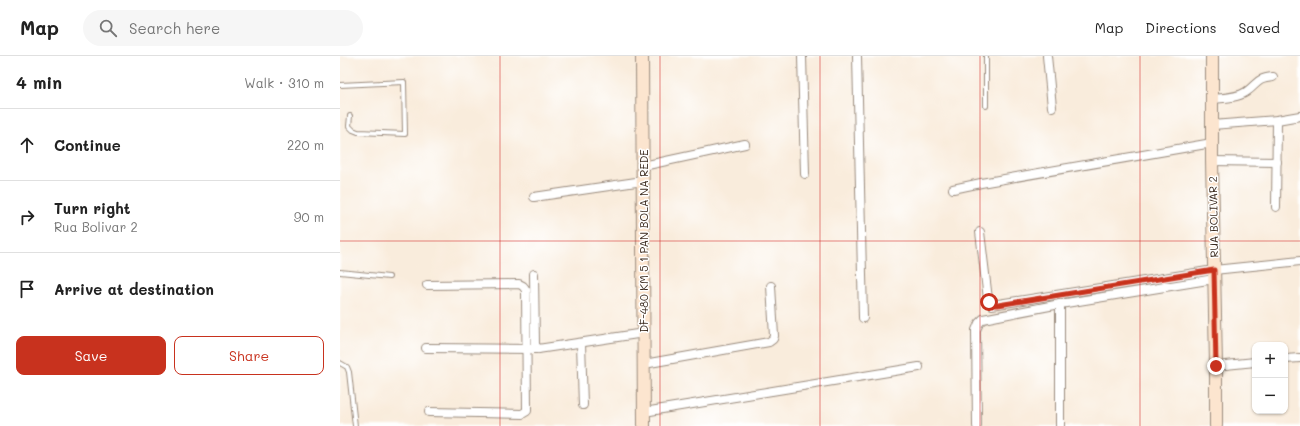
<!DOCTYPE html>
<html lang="en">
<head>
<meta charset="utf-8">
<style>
	:root { --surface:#fff; --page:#f6f6f6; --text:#222; --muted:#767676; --line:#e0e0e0; --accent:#c8321e }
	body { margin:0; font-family:Mali,sans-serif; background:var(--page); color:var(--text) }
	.controls { position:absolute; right:12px; bottom:12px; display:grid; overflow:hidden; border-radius:8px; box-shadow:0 1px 3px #0004 }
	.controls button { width:36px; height:36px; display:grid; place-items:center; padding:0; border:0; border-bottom:1px solid var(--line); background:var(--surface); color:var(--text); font:20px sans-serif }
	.stop { position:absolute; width:12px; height:12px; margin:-9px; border:3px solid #c8321e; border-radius:50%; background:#fff }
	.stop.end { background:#c8321e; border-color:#fff; box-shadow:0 1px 4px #0008 }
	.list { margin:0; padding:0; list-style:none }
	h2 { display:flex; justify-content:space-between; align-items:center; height:52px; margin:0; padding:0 16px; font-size:17px }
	h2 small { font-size:13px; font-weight:400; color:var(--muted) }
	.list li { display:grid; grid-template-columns:26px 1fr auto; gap:12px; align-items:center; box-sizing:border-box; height:72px; padding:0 16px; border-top:1px solid var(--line) }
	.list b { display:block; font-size:15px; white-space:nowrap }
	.list p { margin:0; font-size:13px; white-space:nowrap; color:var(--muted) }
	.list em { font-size:13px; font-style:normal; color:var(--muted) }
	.actions { display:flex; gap:8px; padding:12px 16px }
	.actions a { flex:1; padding:9px 0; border:1px solid var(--accent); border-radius:8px; text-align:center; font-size:14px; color:var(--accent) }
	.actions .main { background:var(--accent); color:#fff }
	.icon { flex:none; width:22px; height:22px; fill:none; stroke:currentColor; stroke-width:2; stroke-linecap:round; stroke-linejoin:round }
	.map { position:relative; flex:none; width:960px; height:370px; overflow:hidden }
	header { display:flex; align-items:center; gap:24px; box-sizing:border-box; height:56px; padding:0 20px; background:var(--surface); border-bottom:1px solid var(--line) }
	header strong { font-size:19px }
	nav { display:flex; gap:22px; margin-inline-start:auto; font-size:14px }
	.search { width:280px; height:36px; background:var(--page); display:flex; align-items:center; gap:10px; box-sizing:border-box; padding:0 14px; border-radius:22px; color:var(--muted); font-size:15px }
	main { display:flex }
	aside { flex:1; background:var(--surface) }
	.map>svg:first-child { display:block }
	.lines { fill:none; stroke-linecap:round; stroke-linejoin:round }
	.lane-casing { stroke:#9a8b7d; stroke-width:6 }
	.street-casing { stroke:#9a8b7d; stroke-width:10 }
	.secondary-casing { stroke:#9a8b7d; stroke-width:14 }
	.lane { stroke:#fff; stroke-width:4 }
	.street { stroke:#fff; stroke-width:8 }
	.secondary { stroke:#fce5cf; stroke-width:12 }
	.route { stroke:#c8321e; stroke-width:5 }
	.grid { fill:none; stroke:#d62828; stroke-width:1; stroke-opacity:0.55 }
	.labels { text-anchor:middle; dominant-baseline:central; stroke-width:3; stroke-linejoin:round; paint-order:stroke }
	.street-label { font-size:11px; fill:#3b2a1e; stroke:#fff }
</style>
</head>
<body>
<header>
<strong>Map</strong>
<div class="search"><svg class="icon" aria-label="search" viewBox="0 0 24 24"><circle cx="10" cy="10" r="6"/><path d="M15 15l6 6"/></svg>Search here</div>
<nav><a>Map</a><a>Directions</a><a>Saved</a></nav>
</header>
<main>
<aside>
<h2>4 min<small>Walk · 310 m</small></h2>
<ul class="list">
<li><svg class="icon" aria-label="ahead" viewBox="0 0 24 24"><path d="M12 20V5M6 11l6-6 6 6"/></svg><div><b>Continue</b></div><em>220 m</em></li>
<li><svg class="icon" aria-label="right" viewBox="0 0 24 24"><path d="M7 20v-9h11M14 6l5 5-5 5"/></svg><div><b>Turn right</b><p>Rua Bolivar 2</p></div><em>90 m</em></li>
<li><svg class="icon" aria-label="arrive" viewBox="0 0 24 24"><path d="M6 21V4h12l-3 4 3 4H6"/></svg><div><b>Arrive at destination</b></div></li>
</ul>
<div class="actions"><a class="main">Save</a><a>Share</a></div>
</aside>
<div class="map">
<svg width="960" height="370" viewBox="0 0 960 370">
	<rect width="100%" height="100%" fill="#fff"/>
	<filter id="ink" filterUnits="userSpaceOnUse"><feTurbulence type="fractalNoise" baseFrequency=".025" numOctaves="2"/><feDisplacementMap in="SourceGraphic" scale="8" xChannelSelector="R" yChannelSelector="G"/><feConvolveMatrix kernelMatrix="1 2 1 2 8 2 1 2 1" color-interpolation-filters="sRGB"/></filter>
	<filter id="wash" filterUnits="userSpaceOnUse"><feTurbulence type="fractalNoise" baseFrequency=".012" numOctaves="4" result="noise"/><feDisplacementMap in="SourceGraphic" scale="16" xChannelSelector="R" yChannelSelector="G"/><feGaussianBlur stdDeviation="0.9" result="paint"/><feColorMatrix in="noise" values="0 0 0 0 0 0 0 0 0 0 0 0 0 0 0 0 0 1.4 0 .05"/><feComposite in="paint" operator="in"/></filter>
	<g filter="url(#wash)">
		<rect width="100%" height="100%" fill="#f9ecdc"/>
	</g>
	<g filter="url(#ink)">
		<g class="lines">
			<defs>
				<g id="lane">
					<path d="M0,29L64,26L65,78L18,76L13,74L9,70L10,60"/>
					<path d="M646,50V0"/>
					<path d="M0,216L49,221"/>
					<path d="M0,307L7,311L9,316L15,370"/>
				</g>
				<g id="street">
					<path d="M462,0L465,118"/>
					<path d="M517,0L523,262"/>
					<path d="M707,0L712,51"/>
					<path d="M873,43C883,42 897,42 906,36C919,27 915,23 933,21"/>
					<path d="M872,69L937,64L960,60"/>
					<path d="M872,105L937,106"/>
					<path d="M303,110L405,88"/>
					<path d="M613,133L641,127L872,87"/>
					<path d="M194,141L303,125"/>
					<path d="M936,151L937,64"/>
					<path d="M640,176L648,243L649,246L652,249L874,214L960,205"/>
					<path d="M194,218L195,289L198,293"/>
					<path d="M87,229L179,228L183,230L186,234L187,355L182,358L89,356"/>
					<path d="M241,287L243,349"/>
					<path d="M86,292L198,293L304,277"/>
					<path d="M945,303L960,302"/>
					<path d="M304,308L429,286L433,283L434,280L431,230"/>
					<path d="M876,310L915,306"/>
					<path d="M304,356L579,311"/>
					<path d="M637,370L636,274L639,267L643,263L720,248L874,223"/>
					<path d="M720,370V248"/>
				</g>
				<g id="secondary">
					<path d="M302,0L304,370"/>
					<path d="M872,0V105L876,310V370"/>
				</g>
			</defs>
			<use href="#lane" class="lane-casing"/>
			<use href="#street" class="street-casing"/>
			<use href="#secondary" class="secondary-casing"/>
			<use href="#lane" class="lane"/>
			<use href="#street" class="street"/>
			<use href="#secondary" class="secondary"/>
		</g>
	</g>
	<g class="lines" filter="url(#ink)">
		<path class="route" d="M649,246L652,249H658L874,214L876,310"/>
	</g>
	<path class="grid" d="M160,0V370M320,0V370M480,0V370M640,0V370M800,0V370M0,185H960"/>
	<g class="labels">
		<g class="street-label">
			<text transform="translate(873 161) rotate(-91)">RUA BOLIVAR 2</text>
			<text transform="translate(303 185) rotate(-90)">DF-480 KM 5 1 PAN BOLA NA REDE</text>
		</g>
	</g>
</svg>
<div class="controls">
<button>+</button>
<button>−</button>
</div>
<div class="stop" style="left:649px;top:246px"></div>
<div class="stop end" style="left:876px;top:310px"></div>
</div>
</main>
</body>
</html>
